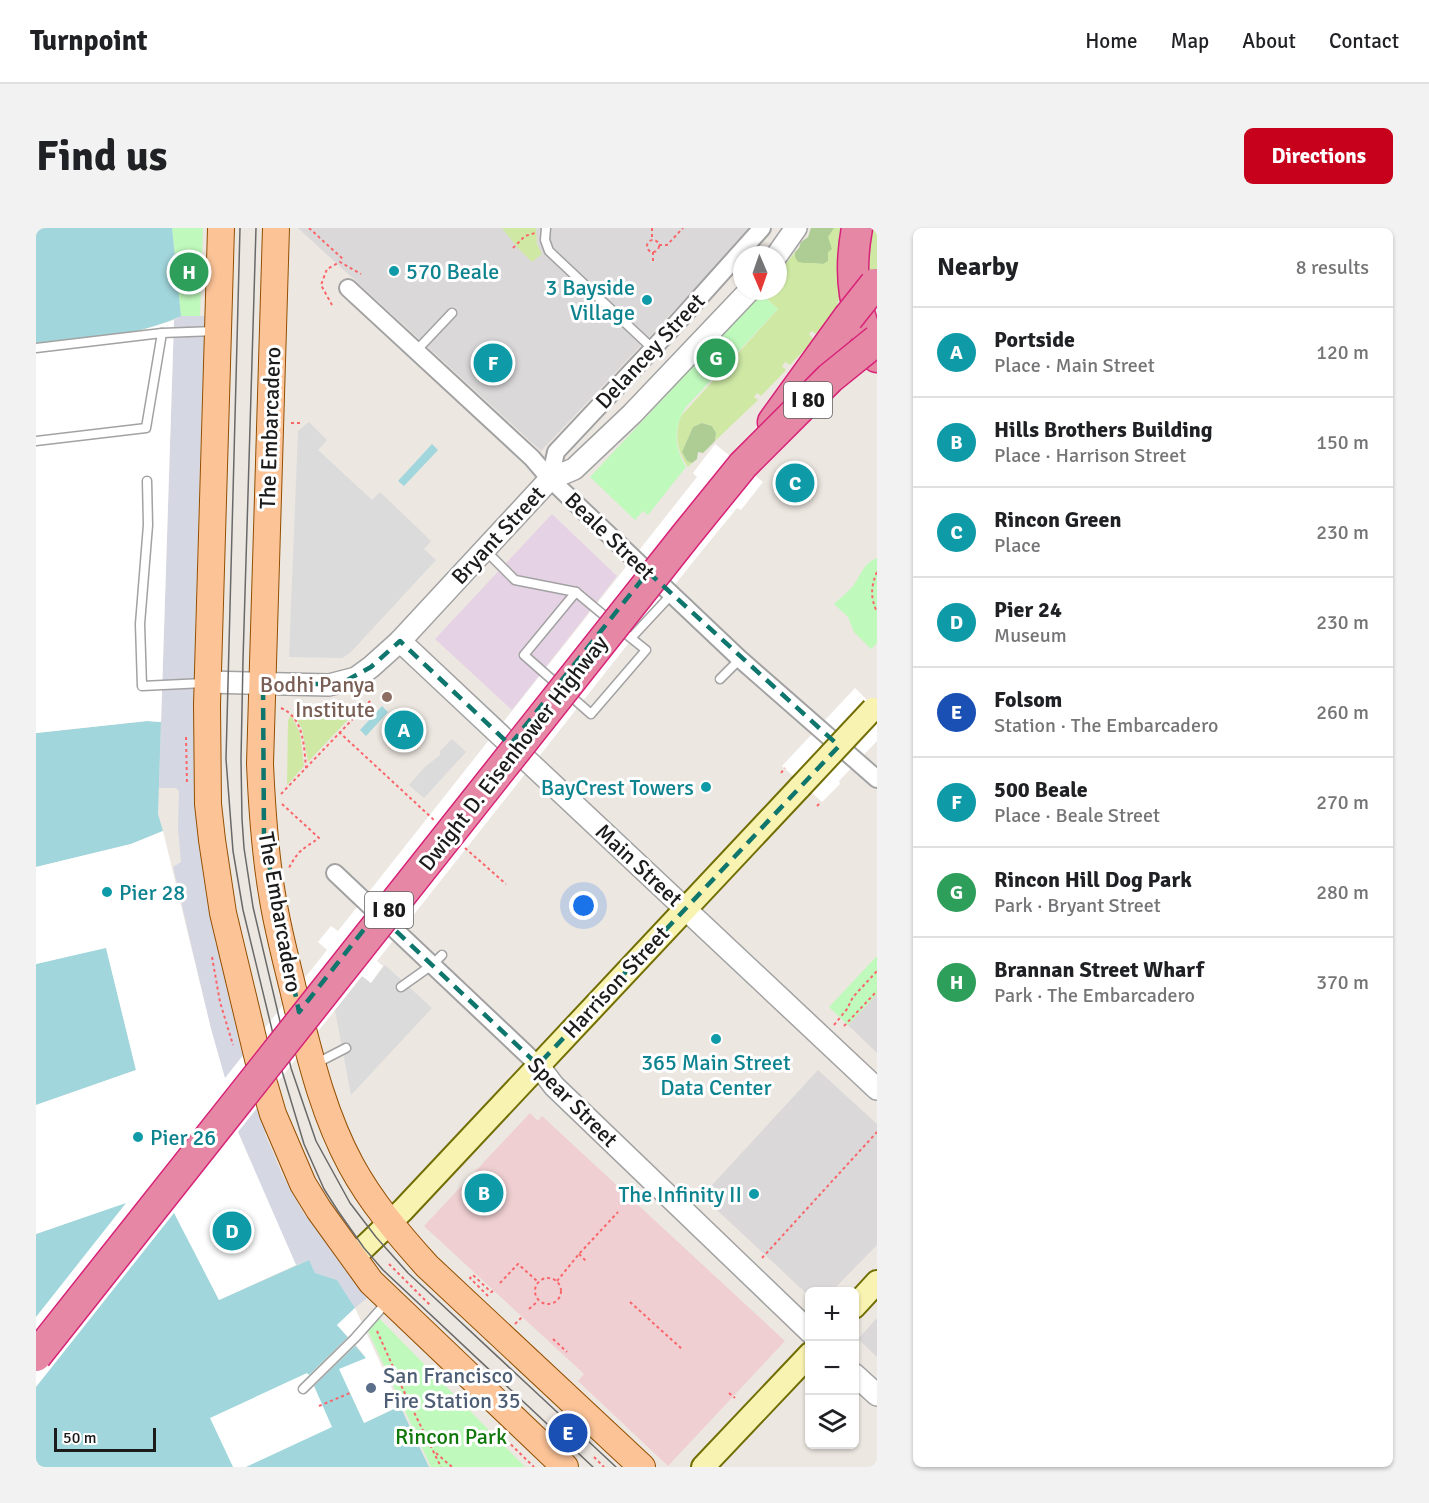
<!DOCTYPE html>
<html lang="en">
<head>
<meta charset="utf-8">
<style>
	:root { --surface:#fff; --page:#f2f2f2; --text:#202124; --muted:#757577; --line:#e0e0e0; --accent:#c7001b }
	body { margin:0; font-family:Signika,sans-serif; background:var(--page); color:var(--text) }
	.controls { position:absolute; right:18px; bottom:18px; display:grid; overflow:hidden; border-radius:9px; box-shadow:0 2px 4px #0004 }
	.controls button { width:54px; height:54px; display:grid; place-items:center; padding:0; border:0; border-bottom:2px solid var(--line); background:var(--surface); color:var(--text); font:30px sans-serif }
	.compass { position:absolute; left:697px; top:18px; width:54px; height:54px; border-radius:50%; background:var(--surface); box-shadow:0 2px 4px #0004; rotate:178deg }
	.scale { position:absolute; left:18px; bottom:15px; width:102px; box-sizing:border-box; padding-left:6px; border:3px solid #1b1b1b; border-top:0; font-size:16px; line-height:21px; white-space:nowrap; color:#1b1b1b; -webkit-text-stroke:4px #fff; paint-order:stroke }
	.you { position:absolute; left:548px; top:678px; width:21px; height:21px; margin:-15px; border:4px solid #fff; border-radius:50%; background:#1a73e8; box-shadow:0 0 0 9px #1a73e833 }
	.badge { display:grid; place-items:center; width:39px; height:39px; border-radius:50%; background:var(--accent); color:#fff; font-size:20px; font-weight:700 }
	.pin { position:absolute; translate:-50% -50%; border:3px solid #fff; box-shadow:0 2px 6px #0006 }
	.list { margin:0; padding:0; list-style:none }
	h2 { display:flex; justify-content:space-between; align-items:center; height:78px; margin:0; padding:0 24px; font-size:26px }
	h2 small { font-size:20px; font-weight:400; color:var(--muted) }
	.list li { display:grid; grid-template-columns:39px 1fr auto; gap:18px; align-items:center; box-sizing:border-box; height:90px; padding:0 24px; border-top:2px solid var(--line) }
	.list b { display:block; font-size:22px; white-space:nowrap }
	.list p { margin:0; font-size:20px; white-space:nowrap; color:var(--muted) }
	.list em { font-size:20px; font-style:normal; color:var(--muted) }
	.icon { flex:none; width:33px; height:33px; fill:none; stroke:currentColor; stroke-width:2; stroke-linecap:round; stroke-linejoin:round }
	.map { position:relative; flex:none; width:841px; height:1239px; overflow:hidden; border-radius:9px }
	header { display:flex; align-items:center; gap:36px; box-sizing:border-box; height:84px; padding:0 30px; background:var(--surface); border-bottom:2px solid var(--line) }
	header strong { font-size:28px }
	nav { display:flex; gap:33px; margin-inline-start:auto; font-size:21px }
	.intro { display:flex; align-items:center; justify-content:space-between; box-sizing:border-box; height:144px; padding:0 36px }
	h1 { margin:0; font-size:42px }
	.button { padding:15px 27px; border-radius:9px; background:var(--accent); color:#fff; font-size:21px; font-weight:700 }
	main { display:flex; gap:36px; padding:0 36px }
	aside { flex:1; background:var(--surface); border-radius:9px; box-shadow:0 2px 4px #0004 }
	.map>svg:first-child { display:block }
	.residential { fill:#dad8d8 }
	.commercial { fill:#efcfd2 }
	.industrial { fill:#e6d2e5 }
	.grass { fill:#cfe9a5 }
	.forest { fill:#adcd95 }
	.park { fill:#bff9bc }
	.parking { fill:#dbdbdb }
	.plaza { fill:#d5d7e3 }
	.water { fill:#a0d6dc }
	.pier { fill:#fff }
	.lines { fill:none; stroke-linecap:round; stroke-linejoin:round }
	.service-casing { stroke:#a2a2a2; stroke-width:11 }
	.minor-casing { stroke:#a2a2a2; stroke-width:20 }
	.tertiary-casing { stroke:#a2a2a2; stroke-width:24 }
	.secondary-casing { stroke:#716e04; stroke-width:26 }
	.primary-casing { stroke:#934f00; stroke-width:28 }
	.motorway-casing { stroke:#d72278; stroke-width:33 }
	.path { stroke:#fa6569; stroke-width:2; stroke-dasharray:3 3; stroke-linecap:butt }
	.service { stroke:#fff; stroke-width:8 }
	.minor { stroke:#fff; stroke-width:16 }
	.tertiary { stroke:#fff; stroke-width:21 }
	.secondary { stroke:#f9f3b2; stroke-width:22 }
	.primary { stroke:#fcc397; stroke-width:26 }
	.motorway { stroke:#e687a5; stroke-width:30 }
	.tram { stroke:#696969; stroke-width:1.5 }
	.secondary-bridge-casing { stroke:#716e04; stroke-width:26; stroke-linecap:butt }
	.motorway-bridge-casing { stroke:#d72278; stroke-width:33; stroke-linecap:butt }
	.secondary-bridge { stroke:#f9f3b2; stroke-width:22 }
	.motorway-bridge { stroke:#e687a5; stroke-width:30 }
	.marked { fill:none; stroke:#0f766e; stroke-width:4.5; stroke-dasharray:12 8; stroke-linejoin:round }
	.culture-dot { fill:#0f9aa8; stroke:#fff; stroke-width:2 }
	.education-dot { fill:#8d6e63; stroke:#fff; stroke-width:2 }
	.service-dot { fill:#5c6f8a; stroke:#fff; stroke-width:2 }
	.labels { text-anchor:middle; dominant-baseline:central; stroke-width:6; stroke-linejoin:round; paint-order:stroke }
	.shield { fill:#fff; stroke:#5f5f5f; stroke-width:1.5 }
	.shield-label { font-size:21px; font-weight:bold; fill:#1b1b1b }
	.culture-label { font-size:22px; fill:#0d838f; stroke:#fff; text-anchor:start }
	.street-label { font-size:22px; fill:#1b1b1b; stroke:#fff }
	.education-label { font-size:22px; fill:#785e54; stroke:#fff; text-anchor:end }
	.service-label { font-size:22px; fill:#4e5e75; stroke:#fff; text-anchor:start }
	.park-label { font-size:22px; fill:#10780a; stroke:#fff }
</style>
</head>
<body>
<header>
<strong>Turnpoint</strong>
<nav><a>Home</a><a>Map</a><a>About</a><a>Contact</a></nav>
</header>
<div class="intro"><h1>Find us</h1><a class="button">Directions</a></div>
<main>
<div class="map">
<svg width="841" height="1239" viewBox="0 0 841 1239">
	<rect width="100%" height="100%" fill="#ede7e1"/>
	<g class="residential">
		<path d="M262,0H716L505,223Z"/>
		<path d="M841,766V825L812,797Z"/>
		<path d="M782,842L841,896V1017L796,1063L774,1064L773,1068L666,968Z"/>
		<path d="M841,1090V1129L822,1111Z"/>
	</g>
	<path class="commercial" d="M494,885L502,893L506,888L749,1113L632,1238L542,1153L548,1146L388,998Z"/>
	<path class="industrial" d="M516,286L581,348L476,482L399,411Z"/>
	<g class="grass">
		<path d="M466,0H500L501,16L506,26L496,34L482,20Z"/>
		<path d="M798,0H810L809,76L804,72L801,74L806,80L781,107L776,103L773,106L778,112L754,137L749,134L746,138L750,142L725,168L721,165L718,169L722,172L679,213L680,205L676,198L666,195L657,199L646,224L651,233L656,235L652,239C641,223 638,207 645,188L742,81L725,65L727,63H742V45L759,24V29L787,36L791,9Z"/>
		<path d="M835,0H841V41L829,48Z"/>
		<path d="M322,481L272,534L266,501L257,485H299Z"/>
		<path d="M255,487L264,505L268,538L251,557L252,492Z"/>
	</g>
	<g class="forest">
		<path d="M775,0H798L792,9L796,21L792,24V33L787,36C778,34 771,36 762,34L759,29V24L763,20L765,14L772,9Z"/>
		<path d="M666,195L676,198L680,205L679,213L667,225L662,224L661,231L656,235L651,233L646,224L657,199Z"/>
	</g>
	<g class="park">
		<path d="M136,0H167L164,88H145Z"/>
		<path d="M725,66L742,81L650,179C637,199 638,219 650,239L612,287L607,283L599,292L554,249Z"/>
		<path d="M841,330V415L835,421L818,404L812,389L798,376C805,369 814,363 819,355C827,344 827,336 841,330Z"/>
		<path d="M841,728V766L812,797L793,779Z"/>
		<path d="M337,1084L489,1239H395L327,1092Z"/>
	</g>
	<g class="parking">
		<path d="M273,194L291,212L282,222L336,272L344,264L395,313L388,321L400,332L314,425L306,430L253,429L262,203Z"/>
		<path d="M416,511L430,524L388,570L373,557L389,539L404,527V523Z"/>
		<path d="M349,737L396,780L315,867L299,782L326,748L335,755Z"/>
	</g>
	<path class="plaza" d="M145,88H174L171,159L166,168L159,406L176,679L174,688L205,822L212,831L230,893L229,906L247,948L268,986L336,1066L319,1080L301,1052L279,1045L273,1032L260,1037L209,922L203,906L175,801L137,639L145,634L142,600L143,563L140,560H123L138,92Z"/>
	<g class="water">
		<path d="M0,0H136L145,88C100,109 49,110 0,115Z"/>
		<path d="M396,216L402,222L368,258L362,253Z"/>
		<path d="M346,478L352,484L330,508L324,502Z"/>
		<path d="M111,493L125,494L122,586L127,603L95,616L0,639V505Z"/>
		<path d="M70,719L100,842L0,877V736Z"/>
		<path d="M127,961L183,1072L273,1032L279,1045L301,1052L319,1080L301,1097L330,1130L328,1195L364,1178L393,1239H0V1006Z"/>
	</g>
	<g class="pier">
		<path d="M138,92L125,494L111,493L0,505V115L100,104Z"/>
		<path d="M679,216L727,254L705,282L701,280L660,330L341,733L347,738L335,755L326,748L202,904L260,1037L183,1072L138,985L0,1159V1089L90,975L0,1006V877L100,842L70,720L0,736V639L95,616L127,603L175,801L189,850L291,722L282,714L295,698L302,703L661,249L657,245Z"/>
		<path d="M819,460L841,482V513L803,553L804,556L786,574L746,538Z"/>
		<path d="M319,1080L364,1178L328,1195L303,1141L330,1130L320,1117L278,1158L296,1199L210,1239H197L174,1190L271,1145L273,1147L312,1109L301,1097Z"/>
	</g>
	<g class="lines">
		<defs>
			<g id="service">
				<path d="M510,0L509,12L513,23L616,120"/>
				<path d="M0,120L126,105L179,103"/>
				<path d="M380,123L416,85"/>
				<path d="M0,213L110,200L126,105"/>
				<path d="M111,253L112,297L104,396L106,458L168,455"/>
				<path d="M449,322L479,352L540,364"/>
				<path d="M595,410L540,364L488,427L555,486L610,422L595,410L635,367"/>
				<path d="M684,451L704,431"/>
				<path d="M365,759L396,737L406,727"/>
				<path d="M279,836L310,820"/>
				<path d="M267,1161L319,1110L351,1074"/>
			</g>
			<g id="minor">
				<path d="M312,60L496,230L514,251L704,431L841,551"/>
				<path d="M514,251L520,224L639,97L726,0"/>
				<path d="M299,645L502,837"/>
			</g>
			<g id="tertiary">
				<path d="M741,27L760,0"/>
				<path d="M364,413L841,861"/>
				<path d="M172,454L293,457L320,450L335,439L364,413L514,251L538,241L596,186L713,63"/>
				<path d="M502,837L518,858L774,1104"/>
				<path d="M818,1146L841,1167"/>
			</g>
			<g id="secondary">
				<path d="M317,1030L367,982L764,559"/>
				<path d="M818,1079L841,1054"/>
				<path d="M667,1239L774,1126"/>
			</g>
			<g id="primary">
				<path d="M185,0L171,477L172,576L176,612L187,685L227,852L237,886L267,956L283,982L335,1054L529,1239"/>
				<path d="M240,0L224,536C226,582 229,627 237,672C243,708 253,743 261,778C275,833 288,887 315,937C335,974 363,1007 391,1038L606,1239"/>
			</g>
			<g id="motorway">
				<path d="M821,0C812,49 818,85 841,129"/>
				<path d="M737,194L812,90"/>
			</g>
		</defs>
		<use href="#service" class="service-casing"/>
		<use href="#minor" class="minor-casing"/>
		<use href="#tertiary" class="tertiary-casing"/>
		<use href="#secondary" class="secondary-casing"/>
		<use href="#primary" class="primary-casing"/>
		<use href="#motorway" class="motorway-casing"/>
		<g class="path">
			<path d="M273,0L308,32"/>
			<path d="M616,0V11"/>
			<circle cx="617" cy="18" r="6"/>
			<path d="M623,17H631L647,0"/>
			<path d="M477,20L489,8L499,5"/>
			<path d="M617,24V34"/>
			<path d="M296,77L285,57L291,41L304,34L325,46"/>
			<path d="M255,195H264L266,193"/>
			<path d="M841,344C835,358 834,369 841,384"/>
			<path d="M245,480C268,490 268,518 270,540"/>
			<path d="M303,504L398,592"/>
			<path d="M150,509L151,557"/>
			<path d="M745,545L749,540"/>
			<path d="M245,566L336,471"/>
			<path d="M246,576L283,610C266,622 263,621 253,640"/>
			<path d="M781,578L785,574"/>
			<path d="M429,620L470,656"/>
			<path d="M176,729L184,774L197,817"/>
			<path d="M798,797L811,781L817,769L841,743"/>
			<path d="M808,798L841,763"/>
			<path d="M595,971L599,967"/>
			<path d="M543,1026L551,1034"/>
			<path d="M726,1030L841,904"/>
			<path d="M353,1036L395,1078"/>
			<circle cx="512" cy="1063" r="13"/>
			<path d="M521,1053L543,1026L582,984"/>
			<path d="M464,1055L482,1036L502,1054"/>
			<path d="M452,1068L434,1050L437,1047L455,1064L457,1063"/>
			<path d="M594,1074L647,1122"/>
			<path d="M493,1081L502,1073"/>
			<path d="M479,1096L486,1089"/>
			<path d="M341,1103L370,1168L405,1239"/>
			<path d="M517,1111L531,1124"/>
			<path d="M693,1165L699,1170"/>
			<path d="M283,1178L314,1165"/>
			<path d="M462,1204L498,1239"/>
			<path d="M400,1225L416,1239"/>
			<path d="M558,1229L568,1239"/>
		</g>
		<use href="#service" class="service"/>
		<use href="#minor" class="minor"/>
		<use href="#tertiary" class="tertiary"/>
		<use href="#secondary" class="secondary"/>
		<use href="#primary" class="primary"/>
		<use href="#motorway" class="motorway"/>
		<g class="tram">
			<path d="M204,0L190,531L197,623L207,682L246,843L268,916L288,961L302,983L328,1020L347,1042L557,1239"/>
			<path d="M220,0L207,432L205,531L206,591L208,620L217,679L255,840L280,913L314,975L340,1009L372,1045L580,1239"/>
		</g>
		<defs>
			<path id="secondary-bridge" d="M764,559L837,481"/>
			<g id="motorway-bridge">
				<path d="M812,90L839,56"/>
				<path d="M0,1128L651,306L707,237L794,150L841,112"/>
			</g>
		</defs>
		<use href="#secondary-bridge" class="secondary-bridge-casing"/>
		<use href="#motorway-bridge" class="motorway-bridge-casing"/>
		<use href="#secondary-bridge" class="secondary-bridge"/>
		<use href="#motorway-bridge" class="motorway-bridge"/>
	</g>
	<path class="marked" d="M612,344L803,518L502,837L341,685L263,784L228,611L227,456H304L335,439L364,413L474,517Z"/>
	<g class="culture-dot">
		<circle cx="358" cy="43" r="6"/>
		<circle cx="611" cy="72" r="6"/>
		<circle cx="670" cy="559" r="6"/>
		<circle cx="71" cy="664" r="6"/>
		<circle cx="680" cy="811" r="6"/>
		<circle cx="102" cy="909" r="6"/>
		<circle cx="718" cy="966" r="6"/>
	</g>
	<circle class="education-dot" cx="351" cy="469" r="6"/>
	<circle class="service-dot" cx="335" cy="1160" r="6"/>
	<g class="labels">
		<g class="shield">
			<rect x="748" y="154" width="48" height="36" rx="4.5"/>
			<rect x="329" y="664" width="48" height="36" rx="4.5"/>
		</g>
		<g class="shield-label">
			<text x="772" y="172">I 80</text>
			<text x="353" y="682">I 80</text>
		</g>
		<g class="culture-label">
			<text x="370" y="43">570 Beale</text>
			<text x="599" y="59" text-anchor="end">3 Bayside<tspan x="599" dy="25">Village</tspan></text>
			<text x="658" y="559" text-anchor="end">BayCrest Towers</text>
			<text x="83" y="664">Pier 28</text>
			<text x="680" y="834" text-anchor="middle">365 Main Street<tspan x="680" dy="25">Data Center</tspan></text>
			<text x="114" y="909">Pier 26</text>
			<text x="706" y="966" text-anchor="end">The Infinity II</text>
		</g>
		<g class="street-label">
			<text transform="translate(614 123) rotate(-47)">Delancey Street</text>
			<text transform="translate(234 200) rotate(-88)">The Embarcadero</text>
			<text transform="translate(462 307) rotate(-47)">Bryant Street</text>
			<text transform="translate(574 308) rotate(44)">Beale Street</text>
			<text transform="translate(477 525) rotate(-52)">Dwight D. Eisenhower Highway</text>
			<text transform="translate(603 637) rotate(43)">Main Street</text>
			<text transform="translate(244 684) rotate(80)">The Embarcadero</text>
			<text transform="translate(580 754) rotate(-47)">Harrison Street</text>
			<text transform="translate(537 874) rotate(45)">Spear Street</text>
		</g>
		<g class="education-label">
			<text x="339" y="456">Bodhi Panya<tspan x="339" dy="25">Institute</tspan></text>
		</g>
		<g class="service-label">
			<text x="347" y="1147">San Francisco<tspan x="347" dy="25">Fire Station 35</tspan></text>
		</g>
		<g class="park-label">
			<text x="415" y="1208">Rincon Park</text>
		</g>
	</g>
</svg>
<div class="controls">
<button>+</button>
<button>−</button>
<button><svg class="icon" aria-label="layers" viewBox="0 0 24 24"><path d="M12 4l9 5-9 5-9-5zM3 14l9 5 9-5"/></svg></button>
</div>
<svg class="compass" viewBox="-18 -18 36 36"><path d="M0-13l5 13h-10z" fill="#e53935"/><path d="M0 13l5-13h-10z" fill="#757577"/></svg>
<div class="scale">50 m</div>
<div class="you"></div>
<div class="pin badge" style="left:368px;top:502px;background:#0f9aa8">A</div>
<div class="pin badge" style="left:448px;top:965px;background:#0f9aa8">B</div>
<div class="pin badge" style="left:759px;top:255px;background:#0f9aa8">C</div>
<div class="pin badge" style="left:196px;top:1003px;background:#0f9aa8">D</div>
<div class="pin badge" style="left:532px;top:1205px;background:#1a4fb4">E</div>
<div class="pin badge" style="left:457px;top:135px;background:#0f9aa8">F</div>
<div class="pin badge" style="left:680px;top:130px;background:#2e9e5b">G</div>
<div class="pin badge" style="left:153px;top:44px;background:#2e9e5b">H</div>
</div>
<aside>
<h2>Nearby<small>8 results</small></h2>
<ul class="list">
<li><span class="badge" style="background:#0f9aa8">A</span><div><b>Portside</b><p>Place · Main Street</p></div><em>120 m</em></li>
<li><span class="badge" style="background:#0f9aa8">B</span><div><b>Hills Brothers Building</b><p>Place · Harrison Street</p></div><em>150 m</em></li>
<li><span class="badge" style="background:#0f9aa8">C</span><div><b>Rincon Green</b><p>Place</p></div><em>230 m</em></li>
<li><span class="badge" style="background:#0f9aa8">D</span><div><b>Pier 24</b><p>Museum</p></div><em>230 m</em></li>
<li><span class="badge" style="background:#1a4fb4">E</span><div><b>Folsom</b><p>Station · The Embarcadero</p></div><em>260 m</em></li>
<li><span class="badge" style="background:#0f9aa8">F</span><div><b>500 Beale</b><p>Place · Beale Street</p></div><em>270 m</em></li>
<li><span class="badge" style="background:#2e9e5b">G</span><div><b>Rincon Hill Dog Park</b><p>Park · Bryant Street</p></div><em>280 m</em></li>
<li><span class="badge" style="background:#2e9e5b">H</span><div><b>Brannan Street Wharf</b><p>Park · The Embarcadero</p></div><em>370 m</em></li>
</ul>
</aside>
</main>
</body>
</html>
